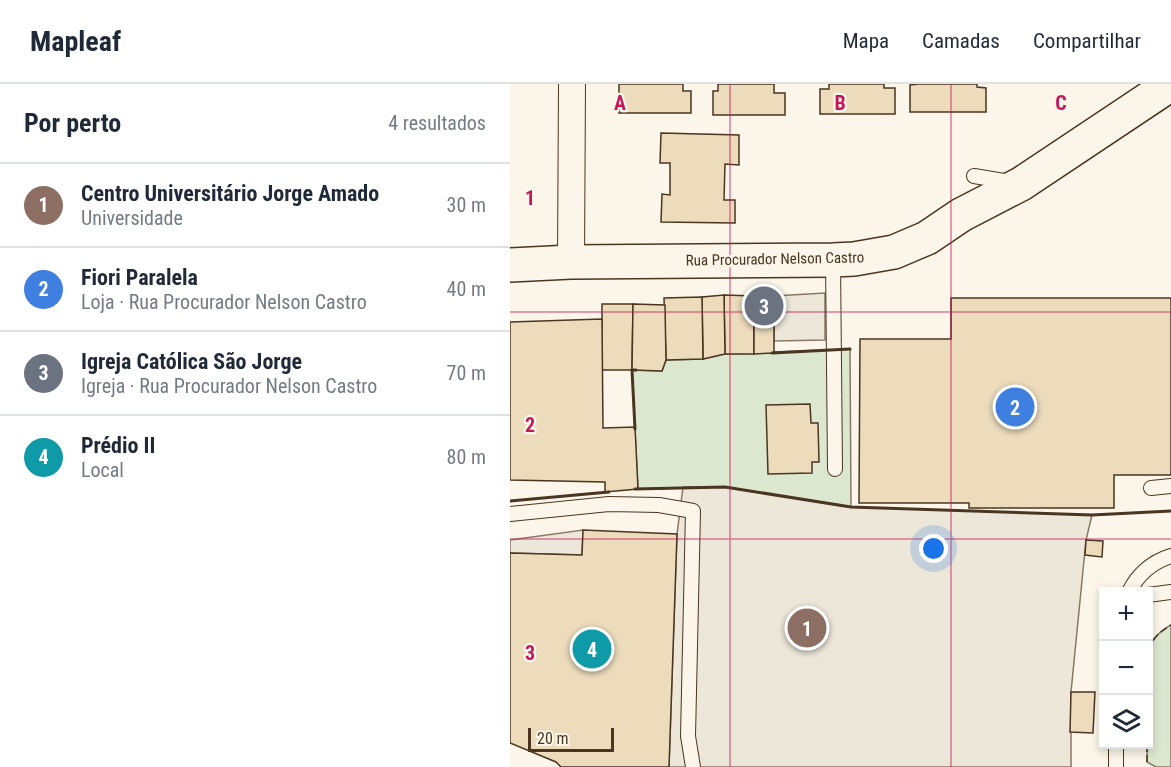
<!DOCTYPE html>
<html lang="pt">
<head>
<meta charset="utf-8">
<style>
	:root { --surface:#fff; --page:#f2f2f3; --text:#1f2937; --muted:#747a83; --line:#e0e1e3; --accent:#c62828 }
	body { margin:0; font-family:"Roboto Condensed",sans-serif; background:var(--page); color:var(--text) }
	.controls { position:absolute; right:18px; bottom:18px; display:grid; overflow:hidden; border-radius:0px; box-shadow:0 3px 9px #0003 }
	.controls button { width:54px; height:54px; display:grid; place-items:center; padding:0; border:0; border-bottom:2px solid var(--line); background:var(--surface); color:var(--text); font:30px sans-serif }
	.scale { position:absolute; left:18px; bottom:15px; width:86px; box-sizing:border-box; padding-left:6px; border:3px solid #4a3520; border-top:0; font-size:16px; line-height:21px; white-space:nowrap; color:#4a3520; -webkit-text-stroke:4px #fbf6e9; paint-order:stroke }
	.you { position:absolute; left:424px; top:465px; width:21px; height:21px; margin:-15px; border:4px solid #fff; border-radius:50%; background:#1a73e8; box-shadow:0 0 0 9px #1a73e833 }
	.badge { display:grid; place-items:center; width:39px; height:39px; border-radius:50%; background:var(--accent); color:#fff; font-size:20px; font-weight:700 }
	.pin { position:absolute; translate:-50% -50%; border:3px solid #fff; box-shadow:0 2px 6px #0006 }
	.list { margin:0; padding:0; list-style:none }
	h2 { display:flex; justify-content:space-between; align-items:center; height:78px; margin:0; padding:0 24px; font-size:26px }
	h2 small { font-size:20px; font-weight:400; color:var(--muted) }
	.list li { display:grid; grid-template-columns:39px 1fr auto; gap:18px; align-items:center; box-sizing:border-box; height:84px; padding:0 24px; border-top:2px solid var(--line) }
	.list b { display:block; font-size:22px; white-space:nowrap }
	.list p { margin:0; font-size:20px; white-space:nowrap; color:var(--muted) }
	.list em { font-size:20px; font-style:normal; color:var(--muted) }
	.icon { flex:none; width:33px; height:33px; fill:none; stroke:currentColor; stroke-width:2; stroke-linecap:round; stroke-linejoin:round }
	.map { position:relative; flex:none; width:661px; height:683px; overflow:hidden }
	header { display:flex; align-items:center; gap:36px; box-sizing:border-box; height:84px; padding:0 30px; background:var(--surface); border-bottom:2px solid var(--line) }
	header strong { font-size:28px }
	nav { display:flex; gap:33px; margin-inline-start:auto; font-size:21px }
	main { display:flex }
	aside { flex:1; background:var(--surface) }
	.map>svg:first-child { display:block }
	.green { fill:#dce7d0; stroke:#887966; stroke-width:1.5 }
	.parking { fill:#ede7d9; stroke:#887966; stroke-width:1.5 }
	.building { fill:#ecdcbc; stroke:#4a3520; stroke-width:1.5 }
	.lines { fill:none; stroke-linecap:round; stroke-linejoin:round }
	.lane-casing { stroke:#4a3520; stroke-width:16 }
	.street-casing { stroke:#4a3520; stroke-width:28 }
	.secondary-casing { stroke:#4a3520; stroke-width:36 }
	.lane { stroke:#fbf6e9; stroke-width:14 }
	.street { stroke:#fbf6e9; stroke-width:26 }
	.secondary { stroke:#fbf6e9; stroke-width:33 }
	.fence { stroke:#4a3520; stroke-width:1.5; stroke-dasharray:8 3; stroke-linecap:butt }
	.wall { stroke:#4a3520; stroke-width:3 }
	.grid { fill:none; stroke:#c2185b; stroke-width:1.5; stroke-opacity:0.55 }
	.labels { text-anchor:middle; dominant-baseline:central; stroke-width:4.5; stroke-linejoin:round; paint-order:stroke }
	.street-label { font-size:15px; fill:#4a3520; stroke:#fbf6e9 }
	.grid-label { font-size:20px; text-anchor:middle; font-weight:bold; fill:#c2185b; stroke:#fbf6e9; stroke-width:4.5; stroke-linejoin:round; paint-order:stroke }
</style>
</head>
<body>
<header>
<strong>Mapleaf</strong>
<nav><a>Mapa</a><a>Camadas</a><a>Compartilhar</a></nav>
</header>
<main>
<aside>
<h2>Por perto<small>4 resultados</small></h2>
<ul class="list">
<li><span class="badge" style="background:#8d6e63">1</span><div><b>Centro Universitário Jorge Amado</b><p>Universidade</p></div><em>30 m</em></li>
<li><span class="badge" style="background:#3f7fe0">2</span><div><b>Fiori Paralela</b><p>Loja · Rua Procurador Nelson Castro</p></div><em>40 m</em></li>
<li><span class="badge" style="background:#6b7280">3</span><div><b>Igreja Católica São Jorge</b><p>Igreja · Rua Procurador Nelson Castro</p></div><em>70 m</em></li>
<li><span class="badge" style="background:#0f9aa8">4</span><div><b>Prédio II</b><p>Local</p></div><em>80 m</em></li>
</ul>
</aside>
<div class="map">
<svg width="661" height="683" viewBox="0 0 661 683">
	<rect width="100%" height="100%" fill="#fbf6e9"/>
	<g class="green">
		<path d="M340,265L341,423L215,403L128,405L122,286L152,287L156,276L193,275L215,270Z"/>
		<path d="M661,541V683H646L637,678L639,568C641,555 650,547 661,541Z"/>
	</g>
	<g class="parking">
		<path d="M315,209V256L264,257V212Z"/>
		<path d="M173,403H215L341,423L582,431L576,456L561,608V683H159L167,450Z"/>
		<path d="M73,446L72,471L0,469V456Z"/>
	</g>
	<g class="building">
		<path d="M109,0H173V7H181V29H109Z"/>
		<path d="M208,0H264V9H275V31H203V7H208Z"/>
		<path d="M319,0H374V4H385V30H310V5H319Z"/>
		<path d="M408,0H467V3L476,4V28H400V1Z"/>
		<path d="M151,49L229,51V81L215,80L214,116H225V139L151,138L152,110L160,111V79H150Z"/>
		<path d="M214,211L244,212V270H215Z"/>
		<path d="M214,211L215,270L193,275L192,213Z"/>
		<path d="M244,212H264V269L244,270Z"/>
		<path d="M192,213L193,275L156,276L154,214Z"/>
		<path d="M441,214H661V391H604V424H459V419H349L350,255H441Z"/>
		<path d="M92,220H123L122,286H92Z"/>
		<path d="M123,220L155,221L156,276L152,287L122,286Z"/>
		<path d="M92,235L93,344L125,343L128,405L95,408V398L0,396V238Z"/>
		<path d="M300,320L301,339H308L309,378H302V389L258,390L256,321Z"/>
		<path d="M73,446L167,450L159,683H51L46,678L0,659V469L72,471Z"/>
		<path d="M576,456L593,457L592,473L575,471Z"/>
		<path d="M561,608H585L583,649L560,648Z"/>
	</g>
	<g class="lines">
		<defs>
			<g id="lane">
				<path d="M464,92L500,98"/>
				<path d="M323,176L325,385"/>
				<path d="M641,404L661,402"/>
				<path d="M0,430L99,420L149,421L183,427L178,652L183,683"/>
				<path d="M619,508C628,490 642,478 661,472"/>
				<path d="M638,511L661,508"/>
				<path d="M606,683V660"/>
			</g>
			<path id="street" d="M61,178L62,0"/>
			<path id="secondary" d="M0,181L61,178L323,176L344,175L384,168L417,154L451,131L511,100L661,0"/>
		</defs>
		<use href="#lane" class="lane-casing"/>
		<use href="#street" class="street-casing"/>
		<use href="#secondary" class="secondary-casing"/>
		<use href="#lane" class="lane"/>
		<use href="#street" class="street"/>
		<use href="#secondary" class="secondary"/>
		<g class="fence">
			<path d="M128,405L215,403L341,423"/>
			<path d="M638,566C642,554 651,547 661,541"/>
			<path d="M637,660V678"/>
		</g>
		<g class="wall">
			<path d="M262,269L340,265"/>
			<path d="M125,345L122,286H126"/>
			<path d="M125,405L215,403L341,423L582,431L661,427"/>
			<path d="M0,417L99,408"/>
		</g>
	</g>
	<path class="grid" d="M220,0V683M441,0V683M0,228H661M0,455H661"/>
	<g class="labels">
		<g class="street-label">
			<text transform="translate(265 175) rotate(-1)">Rua Procurador Nelson Castro</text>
		</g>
	</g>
	<g class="grid-label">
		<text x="110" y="26">A</text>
		<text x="330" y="26">B</text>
		<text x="551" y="26">C</text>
		<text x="20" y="121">1</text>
		<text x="20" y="348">2</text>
		<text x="20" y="576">3</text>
	</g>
</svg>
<div class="controls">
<button>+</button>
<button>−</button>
<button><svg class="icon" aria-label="layers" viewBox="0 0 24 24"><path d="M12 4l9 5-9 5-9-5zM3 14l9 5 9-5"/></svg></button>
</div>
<div class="scale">20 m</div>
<div class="you"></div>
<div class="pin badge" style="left:297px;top:544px;background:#8d6e63">1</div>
<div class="pin badge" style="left:505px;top:323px;background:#3f7fe0">2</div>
<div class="pin badge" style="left:254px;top:222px;background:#6b7280">3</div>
<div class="pin badge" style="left:82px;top:565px;background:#0f9aa8">4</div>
</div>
</main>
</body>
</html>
